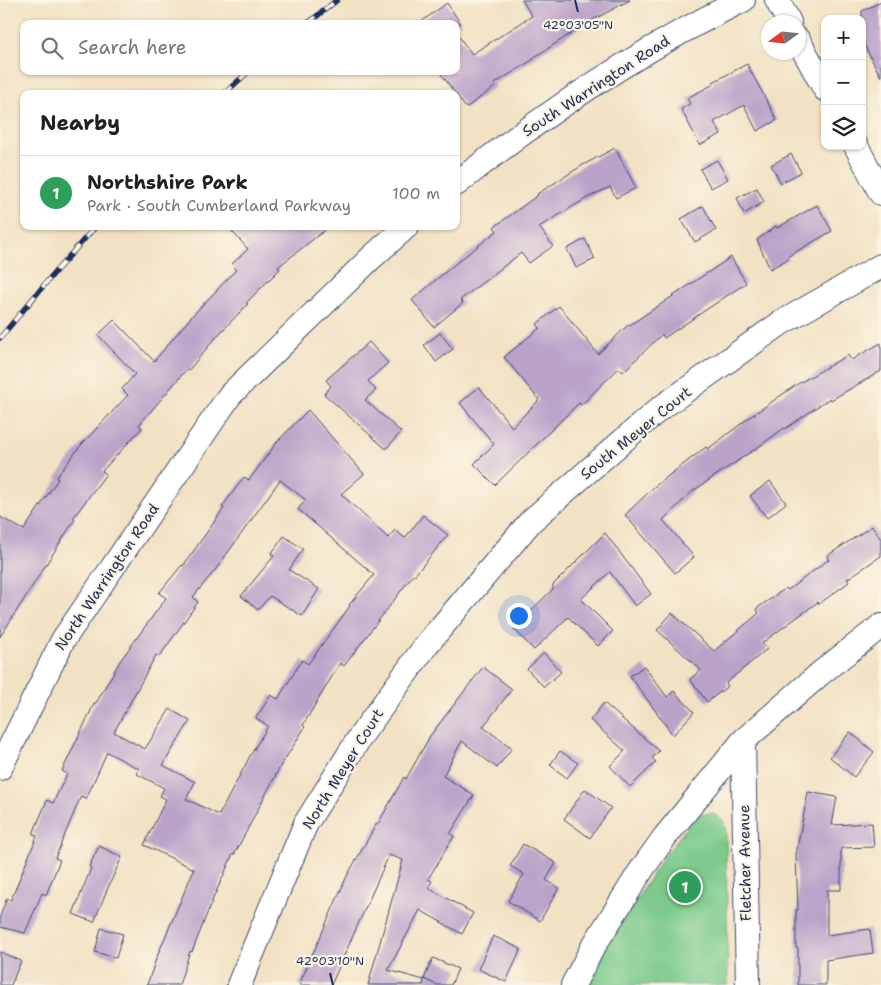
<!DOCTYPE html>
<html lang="en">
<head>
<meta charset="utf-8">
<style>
	:root { --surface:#fff; --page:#f6f6f6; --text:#202124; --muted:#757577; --line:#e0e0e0; --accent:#d1495b }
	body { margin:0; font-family:"Shantell Sans",sans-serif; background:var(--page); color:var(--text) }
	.controls { position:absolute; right:15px; top:15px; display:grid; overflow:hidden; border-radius:10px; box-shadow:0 1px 4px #0004 }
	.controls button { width:45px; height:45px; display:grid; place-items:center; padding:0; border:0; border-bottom:1px solid var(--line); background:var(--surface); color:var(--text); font:25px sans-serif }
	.compass { position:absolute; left:761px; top:15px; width:45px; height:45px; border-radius:50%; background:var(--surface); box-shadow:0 1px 4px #0004; rotate:255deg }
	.you { position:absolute; left:518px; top:615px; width:18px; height:18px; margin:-12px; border:4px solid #fff; border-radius:50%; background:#1a73e8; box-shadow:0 0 0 8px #1a73e833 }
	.badge { display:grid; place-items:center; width:32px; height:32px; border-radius:50%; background:var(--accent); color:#fff; font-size:16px; font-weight:700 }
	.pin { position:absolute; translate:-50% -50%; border:2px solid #fff; box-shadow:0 1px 5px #0006 }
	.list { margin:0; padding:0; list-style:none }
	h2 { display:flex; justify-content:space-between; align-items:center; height:65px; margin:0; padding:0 20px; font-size:21px }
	h2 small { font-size:16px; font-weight:400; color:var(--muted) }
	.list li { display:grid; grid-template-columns:32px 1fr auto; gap:15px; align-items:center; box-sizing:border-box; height:75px; padding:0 20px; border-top:1px solid var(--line) }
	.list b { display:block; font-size:19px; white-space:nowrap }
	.list p { margin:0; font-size:16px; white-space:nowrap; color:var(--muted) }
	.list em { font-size:16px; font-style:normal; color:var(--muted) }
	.icon { flex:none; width:28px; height:28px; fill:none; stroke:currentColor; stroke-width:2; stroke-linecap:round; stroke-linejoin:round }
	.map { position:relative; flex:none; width:881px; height:985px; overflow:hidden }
	.search { position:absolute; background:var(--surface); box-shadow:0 1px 4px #0004; left:20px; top:20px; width:440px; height:55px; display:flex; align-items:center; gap:12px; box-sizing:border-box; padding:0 18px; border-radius:10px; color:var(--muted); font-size:19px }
	.panel { position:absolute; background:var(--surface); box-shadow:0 1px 4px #0004; left:20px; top:90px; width:440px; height:140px; border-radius:10px }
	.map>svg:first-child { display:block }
	.green { fill:#7ccb8b; stroke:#4c7d74 }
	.building { fill:#baa2c9; fill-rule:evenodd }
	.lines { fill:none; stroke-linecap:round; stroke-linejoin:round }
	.minor-casing { stroke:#3b4a6d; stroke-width:26 }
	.minor { stroke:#fff; stroke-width:24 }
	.rail-casing { stroke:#1b2f5e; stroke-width:5.5 }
	.rail { stroke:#fcf5e5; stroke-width:4; stroke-dasharray:11; stroke-linecap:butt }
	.ticks { fill:none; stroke:#1b2f5e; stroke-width:2 }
	.labels { text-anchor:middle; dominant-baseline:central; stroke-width:4.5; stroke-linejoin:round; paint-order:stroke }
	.street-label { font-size:15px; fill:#1b2f5e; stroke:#fcf5e5 }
	.ticks-label { font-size:12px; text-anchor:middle; fill:#1b2f5e; stroke:#fcf5e5; stroke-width:4.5; stroke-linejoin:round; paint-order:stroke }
</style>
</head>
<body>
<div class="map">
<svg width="881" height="985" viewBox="0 0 881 985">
	<rect width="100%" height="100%" fill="#fcf5e5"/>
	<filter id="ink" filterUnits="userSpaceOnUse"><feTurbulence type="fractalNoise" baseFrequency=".02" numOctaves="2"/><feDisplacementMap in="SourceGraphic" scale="10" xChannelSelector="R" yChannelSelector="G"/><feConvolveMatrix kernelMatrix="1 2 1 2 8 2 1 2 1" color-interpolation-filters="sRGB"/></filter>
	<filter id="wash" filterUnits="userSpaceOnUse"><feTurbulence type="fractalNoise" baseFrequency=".0096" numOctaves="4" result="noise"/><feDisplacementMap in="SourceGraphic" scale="20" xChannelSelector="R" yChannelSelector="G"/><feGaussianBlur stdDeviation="1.12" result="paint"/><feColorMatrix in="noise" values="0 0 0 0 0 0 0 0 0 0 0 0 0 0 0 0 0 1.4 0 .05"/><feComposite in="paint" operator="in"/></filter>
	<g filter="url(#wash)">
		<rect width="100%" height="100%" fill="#f2e1c3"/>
		<path class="green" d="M712,813L723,820L726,831L728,985H585L596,963L662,859L697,815Z"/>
		<g id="blocks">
			<g class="building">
				<path d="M522,0H630L589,22L533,58L534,59L494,84L496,86L466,108L439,71H456V33L472,54L532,16Z"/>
				<path d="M881,2V77L862,41V11Z"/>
				<path d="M447,3L461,24H418Z"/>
				<path d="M747,64L777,120L757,131L744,105L714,122L721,134L700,145L681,109L690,104L687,98L714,84L713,82Z"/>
				<path d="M615,148L636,188L616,198L610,187L587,198L539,227L553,246L529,263L521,253L460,300L463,303L434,327L412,300L455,264L497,231L494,227L538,195L537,194L583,165Z"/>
				<path d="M791,154L801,172L781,183L771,165Z"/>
				<path d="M717,160L728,179L711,188L700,169Z"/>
				<path d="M757,188L764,202L744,214L737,198Z"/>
				<path d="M817,205L832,231L787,257L788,259L770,269L757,240L776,226L777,228Z"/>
				<path d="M703,206L716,230L695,242L681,219Z"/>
				<path d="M227,226H330L278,267L280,269L246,303L248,304L218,335L188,371L186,370L139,425L142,428L102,471L106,474L73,518L75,519L0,637V517L24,530L58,479L56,478L81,445L128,395L122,389L135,374L98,335L114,320L154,361L192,316L236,270L231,265L248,249Z"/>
				<path d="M585,239L595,259L576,268L567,249Z"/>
				<path d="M731,257L746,283L664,338L662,334L623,372L619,368L581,405L579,403L495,485L474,464L494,444L460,403L479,387L512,427L539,400L504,357L540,328L537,324L559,306L598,354L629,324L630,325Z"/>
				<path d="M440,333L453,349L436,362L424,345Z"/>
				<path d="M369,342L388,363L368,381L376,390L365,400L401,432L386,449L324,394L331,386L326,380Z"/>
				<path d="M881,343V371L831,400L830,398L785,429L784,428L764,443L693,491L663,520L694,557L675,573L625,515L655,486L706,447L708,449L750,417L796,385L848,355L851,360Z"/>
				<path d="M308,410L364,474L341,494L388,538L395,530L405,538L423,515L448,535L414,576L413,575L344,666L340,663L303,725L305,727L280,767L234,855L233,854L212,901L192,952L190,951L179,985H147L156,959L194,869L144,845L166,799L160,796L164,788L137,774L139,769L107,752L86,799L81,796L55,858L60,860L46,895L42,893L25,933L0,927V916L7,898L11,900L37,836L33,834L47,800L53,803L67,774L62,771L95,702L96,703L120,661L166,598L159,593L182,565L183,566L224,508L222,507L244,477L249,480L277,442ZM280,480L306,500L298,509L374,575L349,605L350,606L308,664L302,660L278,699L271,695L256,718L268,726L250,756L219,815L186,799L195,782L163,765L190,721L170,709L145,749L114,732L156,655L159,657L198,602L193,597L216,569Z"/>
				<path d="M770,481L786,503L767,518L750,496Z"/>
				<path d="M872,526L881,539V556L847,579L849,582L819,604L818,602L762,643L767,649L726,683L728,686L707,702L690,679L701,670L657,630L672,613L714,651L759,613L756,609L786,588L788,590L828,560L829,561L827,556Z"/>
				<path d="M605,533L651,594L635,606L610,572L581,599L613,631L598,646L568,617L534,650L513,628L554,588L552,586Z"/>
				<path d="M284,536L303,549L289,570L319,589L302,616L270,596L258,610L241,596L274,556L271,554Z"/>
				<path d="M544,653L561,672L544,687L527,669Z"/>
				<path d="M644,666L667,697L674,691L694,712L673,735L630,676Z"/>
				<path d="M483,667L512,689L483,727L512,748L497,768L462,741L443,776L474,795L450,834L454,836L428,879L432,881L428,888L473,913L462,934L420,910L388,970L424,980L423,985H368L403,860L389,855L331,985H299L347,876L377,823L378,824L404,777L406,779L430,736Z"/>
				<path d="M604,703L659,751L652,758L656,762L630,787L610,766L625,751L590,720Z"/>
				<path d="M850,732L874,752L854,777L830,757Z"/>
				<path d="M560,751L578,763L567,778L550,765Z"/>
				<path d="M585,789L611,808L590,838L564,819Z"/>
				<path d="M808,792L837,797L832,825L872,823L874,847L841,848V890H827V935L870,929L873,953L826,960V985H798V948H796V910H798L796,854Z"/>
				<path d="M523,844L556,863L546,880L559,888L540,921L508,901L524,874L510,866Z"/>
				<path d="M99,846L122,857L106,892L94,922L73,914L91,868L89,867Z"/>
				<path d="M101,928L123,934L116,958L95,952Z"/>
				<path d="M493,936L521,949L506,982L478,969Z"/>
				<path d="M0,952L21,961L11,985H0Z"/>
				<path d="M433,958L458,969L451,985H437L424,979Z"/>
			</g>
		</g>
	</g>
	<g filter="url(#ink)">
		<use href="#blocks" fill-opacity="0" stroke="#3b4a6d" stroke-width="1"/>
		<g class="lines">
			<defs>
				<g id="minor">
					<path d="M777,0L789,22"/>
					<path d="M798,40L825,89"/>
					<path d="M856,146L881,193"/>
					<path d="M456,184C545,113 641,49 743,0"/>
					<path d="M743,741L748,985"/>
					<path d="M0,768L63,640L230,395L371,258L407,226"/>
					<path d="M239,985L306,823L362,734L427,644L531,521L658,410L781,323L881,266"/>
					<path d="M573,985L593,947L642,869L664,838L743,741L822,672L881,626"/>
				</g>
			</defs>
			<use href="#minor" class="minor-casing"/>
			<use href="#minor" class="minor"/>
			<defs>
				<g id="rail">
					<path d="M307,24L337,0"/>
					<path d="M224,94L249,71"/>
					<path d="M0,338L55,272L96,226"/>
				</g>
			</defs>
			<use href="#rail" class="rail-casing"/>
			<use href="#rail" class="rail"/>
		</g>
	</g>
	<path class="ticks" d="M575,0L578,12M330,973L333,985"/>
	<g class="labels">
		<g class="street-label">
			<text transform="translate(596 86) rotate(-33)">South Warrington Road</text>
			<text transform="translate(636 433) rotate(-39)">South Meyer Court</text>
			<text transform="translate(107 577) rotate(-56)">North Warrington Road</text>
			<text transform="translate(343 769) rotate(-58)">North Meyer Court</text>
			<text transform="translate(745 863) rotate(-91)">Fletcher Avenue</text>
		</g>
	</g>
	<g class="ticks-label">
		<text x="578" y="29">42°03'05"N</text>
		<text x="330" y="965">42°03'10"N</text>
	</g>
</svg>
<div class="controls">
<button>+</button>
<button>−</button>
<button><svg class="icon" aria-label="layers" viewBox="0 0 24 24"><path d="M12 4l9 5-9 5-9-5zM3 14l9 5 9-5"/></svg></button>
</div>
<svg class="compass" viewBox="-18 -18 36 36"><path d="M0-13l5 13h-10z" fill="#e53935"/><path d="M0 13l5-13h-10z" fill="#757577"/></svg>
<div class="you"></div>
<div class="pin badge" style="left:685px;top:887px;background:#2e9e5b">1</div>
<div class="search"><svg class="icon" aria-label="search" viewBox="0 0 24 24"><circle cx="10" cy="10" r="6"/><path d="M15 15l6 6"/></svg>Search here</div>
<section class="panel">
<h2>Nearby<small></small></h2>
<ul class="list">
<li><span class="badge" style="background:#2e9e5b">1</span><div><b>Northshire Park</b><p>Park · South Cumberland Parkway</p></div><em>100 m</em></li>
</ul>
</section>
</div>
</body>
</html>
